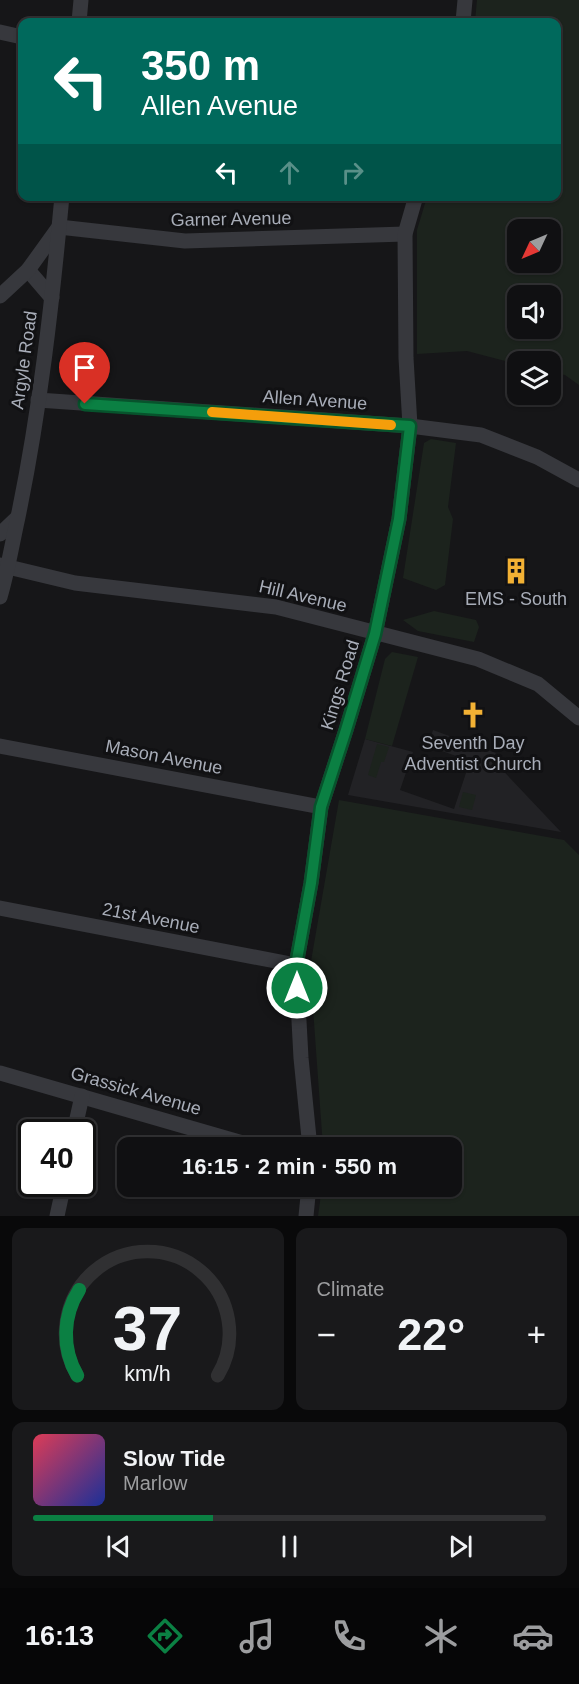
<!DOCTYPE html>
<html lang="en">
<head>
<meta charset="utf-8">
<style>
  :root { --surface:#101012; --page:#19191b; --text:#f1f3f6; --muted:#9c9d9f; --line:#303032; --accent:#0b8043 }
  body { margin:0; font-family:Helvetica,sans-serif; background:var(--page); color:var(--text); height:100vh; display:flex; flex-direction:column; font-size:22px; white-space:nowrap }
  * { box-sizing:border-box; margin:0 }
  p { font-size:20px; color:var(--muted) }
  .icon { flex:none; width:33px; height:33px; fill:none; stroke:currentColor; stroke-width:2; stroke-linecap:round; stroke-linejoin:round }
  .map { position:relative; height:1216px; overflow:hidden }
  .drawer { display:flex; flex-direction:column; gap:12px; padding:12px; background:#09090a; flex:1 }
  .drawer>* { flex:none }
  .banner { position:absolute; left:18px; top:18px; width:543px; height:183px; border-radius:12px; box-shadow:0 2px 4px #0004,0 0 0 2px var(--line); background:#00695c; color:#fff; overflow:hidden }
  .needle { width:39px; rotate:226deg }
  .tools { position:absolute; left:507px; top:219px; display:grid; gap:12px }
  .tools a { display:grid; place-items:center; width:54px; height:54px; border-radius:12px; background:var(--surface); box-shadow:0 2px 4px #0004,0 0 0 2px var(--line); font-size:30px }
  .speed { position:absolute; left:18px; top:1119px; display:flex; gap:12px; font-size:30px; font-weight:700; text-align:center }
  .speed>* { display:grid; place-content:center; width:78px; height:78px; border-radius:50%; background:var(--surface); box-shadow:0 2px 4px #0004,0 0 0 2px var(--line); line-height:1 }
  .speed .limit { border:3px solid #111; border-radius:9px; background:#fff; color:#111 }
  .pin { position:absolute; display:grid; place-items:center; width:51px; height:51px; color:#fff; margin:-62px -26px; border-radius:50% 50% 50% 0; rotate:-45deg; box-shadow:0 0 6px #0007 }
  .pin .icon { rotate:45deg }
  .me { position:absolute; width:66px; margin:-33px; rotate:0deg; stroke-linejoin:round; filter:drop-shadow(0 0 4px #0008) }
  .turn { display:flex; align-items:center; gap:21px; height:126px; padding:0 24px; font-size:27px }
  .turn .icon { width:78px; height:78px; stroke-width:2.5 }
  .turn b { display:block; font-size:42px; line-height:51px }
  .lanes { display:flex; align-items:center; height:57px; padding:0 24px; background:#0003; justify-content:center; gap:30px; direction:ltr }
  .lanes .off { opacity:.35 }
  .big { font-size:45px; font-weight:600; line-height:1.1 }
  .drawer .widget { flex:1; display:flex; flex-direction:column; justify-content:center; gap:9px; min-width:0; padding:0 21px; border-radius:12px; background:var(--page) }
  .drawer .dial { align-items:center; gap:0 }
  .dial svg { height:156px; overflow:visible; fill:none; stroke:var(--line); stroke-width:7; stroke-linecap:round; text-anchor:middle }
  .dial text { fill:var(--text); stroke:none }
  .song { display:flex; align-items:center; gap:18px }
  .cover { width:72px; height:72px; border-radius:9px; background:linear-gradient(135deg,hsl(350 70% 55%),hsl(230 70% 35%)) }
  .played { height:6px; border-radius:3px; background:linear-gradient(90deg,var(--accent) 35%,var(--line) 35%) }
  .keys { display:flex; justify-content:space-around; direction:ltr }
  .heat { display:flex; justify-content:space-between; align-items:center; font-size:33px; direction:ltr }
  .drawer .tiles { flex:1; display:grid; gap:12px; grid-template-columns:1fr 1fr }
  .widget:last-child { grid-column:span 2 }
  .trip { position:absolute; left:117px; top:1137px; width:345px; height:60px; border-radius:12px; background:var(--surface); box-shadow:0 2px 4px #0004,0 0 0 2px var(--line); font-weight:600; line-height:60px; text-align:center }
  .menu { display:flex; height:96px; justify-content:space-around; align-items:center; background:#060607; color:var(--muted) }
  .menu .icon { width:42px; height:42px }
  .menu .current { color:var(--accent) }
  .menu b { font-size:27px; color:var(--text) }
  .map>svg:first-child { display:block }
  .built { fill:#222225 }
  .green { fill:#1c231d; fill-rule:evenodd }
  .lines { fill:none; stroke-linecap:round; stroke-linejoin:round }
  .minor { stroke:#37383d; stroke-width:15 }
  .route-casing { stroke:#07532c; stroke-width:15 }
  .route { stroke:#0b8043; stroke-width:10 }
  .slow { stroke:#f59e0b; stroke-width:10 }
  .labels { text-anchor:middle; stroke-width:6; stroke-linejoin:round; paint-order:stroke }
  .street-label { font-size:18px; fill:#a8adb8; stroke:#111113 }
  .poi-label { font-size:18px; fill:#a8adb8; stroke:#111113 }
</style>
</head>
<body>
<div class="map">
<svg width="579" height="1216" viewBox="0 0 579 1216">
  <rect width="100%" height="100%" fill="#161618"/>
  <!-- built -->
  <path class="built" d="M433 730 496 753 492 759 561 832 348 795 365 739 413 752 400 790 454 809 470 761 428 746Z"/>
  <!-- green -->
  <g class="green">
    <path d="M477 0H579V385L565 375 551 372 550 362H518L517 364 467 351 417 354V230L427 197 556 196V22H475ZM518 230H550V262H518ZM518 296H550V328H518Z"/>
    <path d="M431 439 456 443 448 507 453 519 445 585 436 590 403 578 424 443Z"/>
    <path d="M434 611 476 620 479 627 474 642 418 631 403 620Z"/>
    <path d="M392 652 418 657 392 746 365 739 385 659Z"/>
    <path d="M377 744 389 747 384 762H381L376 778 368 775Z"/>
    <path d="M463 792 476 795 472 810 459 807Z"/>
    <path d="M339 800 564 840 579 855V1216H318L322 1187 452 1186V1148L323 1147 310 967Z"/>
  </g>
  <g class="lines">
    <!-- minor -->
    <g class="minor">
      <path d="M79 22 81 0"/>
      <path d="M463 22 465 0"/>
      <path d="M0 32 22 37"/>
      <path d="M59 227 185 241 405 234"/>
      <path d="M28 270 52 298"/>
      <path d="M0 296 28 270 59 227"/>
      <path d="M38 400 410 426 481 435 537 457 579 480"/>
      <path d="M0 534 17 518"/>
      <path d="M0 565 75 583 276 607 478 659 538 684 579 718"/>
      <path d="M0 597C8 570 12 544 18 517 40 411 52 304 62 196"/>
      <path d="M0 746 321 807"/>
      <path d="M0 908 296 965"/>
      <path d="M0 1073 260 1148"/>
      <path d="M74 1132 82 1096"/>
      <path d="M310 1148 301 1058 296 965 311 883 321 807 346 730 375 634 399 519 410 426 406 358 405 234 416 196"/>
      <path d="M57 1216 64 1184"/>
      <path d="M306 1216 309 1186"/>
    </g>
  </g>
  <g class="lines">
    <!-- route casing -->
    <g class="route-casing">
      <path id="route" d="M85 404 410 426 399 519 375 634 346 730 321 807 311 883 296 965 297 988"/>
    </g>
    <!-- route -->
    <use href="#route" class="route"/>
    <!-- slow -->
    <path class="slow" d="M212 412 391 425"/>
  </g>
  <!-- icons -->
  <defs>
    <g id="building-bare" transform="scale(2.07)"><path d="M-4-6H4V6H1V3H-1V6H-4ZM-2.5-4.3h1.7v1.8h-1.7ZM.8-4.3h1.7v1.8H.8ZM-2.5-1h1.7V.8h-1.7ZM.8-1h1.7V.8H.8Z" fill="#f2b134" stroke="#111113" stroke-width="2.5" paint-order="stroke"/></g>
    <g id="church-bare" transform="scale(2.07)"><path d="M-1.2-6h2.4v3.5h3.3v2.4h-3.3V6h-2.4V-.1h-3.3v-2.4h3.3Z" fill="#f2b134" stroke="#111113" stroke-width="2.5" paint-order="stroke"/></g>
  </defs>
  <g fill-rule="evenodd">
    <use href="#building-bare" x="516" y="571"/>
    <use href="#church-bare" x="473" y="715"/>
  </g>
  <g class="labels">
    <!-- street labels -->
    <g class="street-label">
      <text transform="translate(231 219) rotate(-1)" y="6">Garner Avenue</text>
      <text transform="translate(24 360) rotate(-82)" y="6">Argyle Road</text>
      <text transform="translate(315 400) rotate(4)" y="6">Allen Avenue</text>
      <text transform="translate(303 596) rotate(13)" y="6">Hill Avenue</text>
      <text transform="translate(340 685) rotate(-73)" y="6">Kings Road</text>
      <text transform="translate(164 757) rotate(11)" y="6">Mason Avenue</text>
      <text transform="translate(151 918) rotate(11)" y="6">21st Avenue</text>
      <text transform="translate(136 1091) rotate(16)" y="6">Grassick Avenue</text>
    </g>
    <!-- poi labels -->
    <g class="poi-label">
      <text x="516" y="605">EMS - South</text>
      <text x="473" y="749">Seventh Day<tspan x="473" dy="21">Adventist Church</tspan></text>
    </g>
  </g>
</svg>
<div class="tools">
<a><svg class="needle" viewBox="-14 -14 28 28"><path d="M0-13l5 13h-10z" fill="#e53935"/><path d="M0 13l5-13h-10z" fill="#9c9d9f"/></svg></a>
<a><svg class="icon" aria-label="sound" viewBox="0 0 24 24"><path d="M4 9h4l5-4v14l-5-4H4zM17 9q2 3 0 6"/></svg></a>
<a><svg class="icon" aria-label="layers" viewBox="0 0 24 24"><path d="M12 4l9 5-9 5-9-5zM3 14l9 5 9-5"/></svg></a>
</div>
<div class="speed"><div class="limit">40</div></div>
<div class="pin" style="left:85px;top:404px;background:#d93025"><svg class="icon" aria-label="arrive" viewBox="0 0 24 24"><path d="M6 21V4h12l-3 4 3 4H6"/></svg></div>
<svg class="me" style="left:297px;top:988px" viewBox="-20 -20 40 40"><circle r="17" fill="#0b8043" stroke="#fff" stroke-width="3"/><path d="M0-11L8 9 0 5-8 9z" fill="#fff"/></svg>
<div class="trip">16:15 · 2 min · 550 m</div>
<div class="banner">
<div class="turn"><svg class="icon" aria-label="left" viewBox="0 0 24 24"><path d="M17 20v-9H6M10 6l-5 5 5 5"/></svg><div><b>350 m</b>Allen Avenue</div></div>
<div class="lanes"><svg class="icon" aria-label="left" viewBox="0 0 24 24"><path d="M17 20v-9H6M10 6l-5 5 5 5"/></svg><svg class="icon off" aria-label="ahead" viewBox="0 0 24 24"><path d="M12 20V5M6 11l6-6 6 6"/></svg><svg class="icon off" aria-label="right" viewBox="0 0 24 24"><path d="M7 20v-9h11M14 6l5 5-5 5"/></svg></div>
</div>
</div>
<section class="drawer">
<div class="tiles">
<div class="widget dial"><svg viewBox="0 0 100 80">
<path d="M14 69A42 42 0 1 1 86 69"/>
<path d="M14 69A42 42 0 0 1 15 25" stroke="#0b8043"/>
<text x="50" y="56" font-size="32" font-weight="700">37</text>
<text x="50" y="72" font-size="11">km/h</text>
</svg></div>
<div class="widget"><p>Climate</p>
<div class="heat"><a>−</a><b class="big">22°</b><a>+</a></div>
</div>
<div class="widget">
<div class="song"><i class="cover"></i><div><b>Slow Tide</b><p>Marlow</p></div></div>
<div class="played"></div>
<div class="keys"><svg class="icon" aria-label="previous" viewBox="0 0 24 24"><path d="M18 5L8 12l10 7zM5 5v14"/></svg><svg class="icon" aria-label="pause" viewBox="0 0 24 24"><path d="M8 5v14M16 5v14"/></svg><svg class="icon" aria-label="next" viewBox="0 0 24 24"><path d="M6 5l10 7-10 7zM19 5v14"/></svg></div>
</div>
</div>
</section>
<nav class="menu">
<b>16:13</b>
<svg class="icon current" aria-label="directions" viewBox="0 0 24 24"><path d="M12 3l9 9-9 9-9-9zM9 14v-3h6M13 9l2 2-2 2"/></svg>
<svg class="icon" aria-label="music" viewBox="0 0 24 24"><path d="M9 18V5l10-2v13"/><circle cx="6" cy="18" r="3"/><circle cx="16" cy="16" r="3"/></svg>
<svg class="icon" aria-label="phone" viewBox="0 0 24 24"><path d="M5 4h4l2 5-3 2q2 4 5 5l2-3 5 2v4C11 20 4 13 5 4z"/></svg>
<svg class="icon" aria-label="climate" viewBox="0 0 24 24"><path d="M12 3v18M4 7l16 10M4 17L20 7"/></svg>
<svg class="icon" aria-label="car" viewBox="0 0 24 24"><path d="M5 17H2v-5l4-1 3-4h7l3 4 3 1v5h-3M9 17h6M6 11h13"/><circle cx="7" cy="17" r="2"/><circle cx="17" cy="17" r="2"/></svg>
</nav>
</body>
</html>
